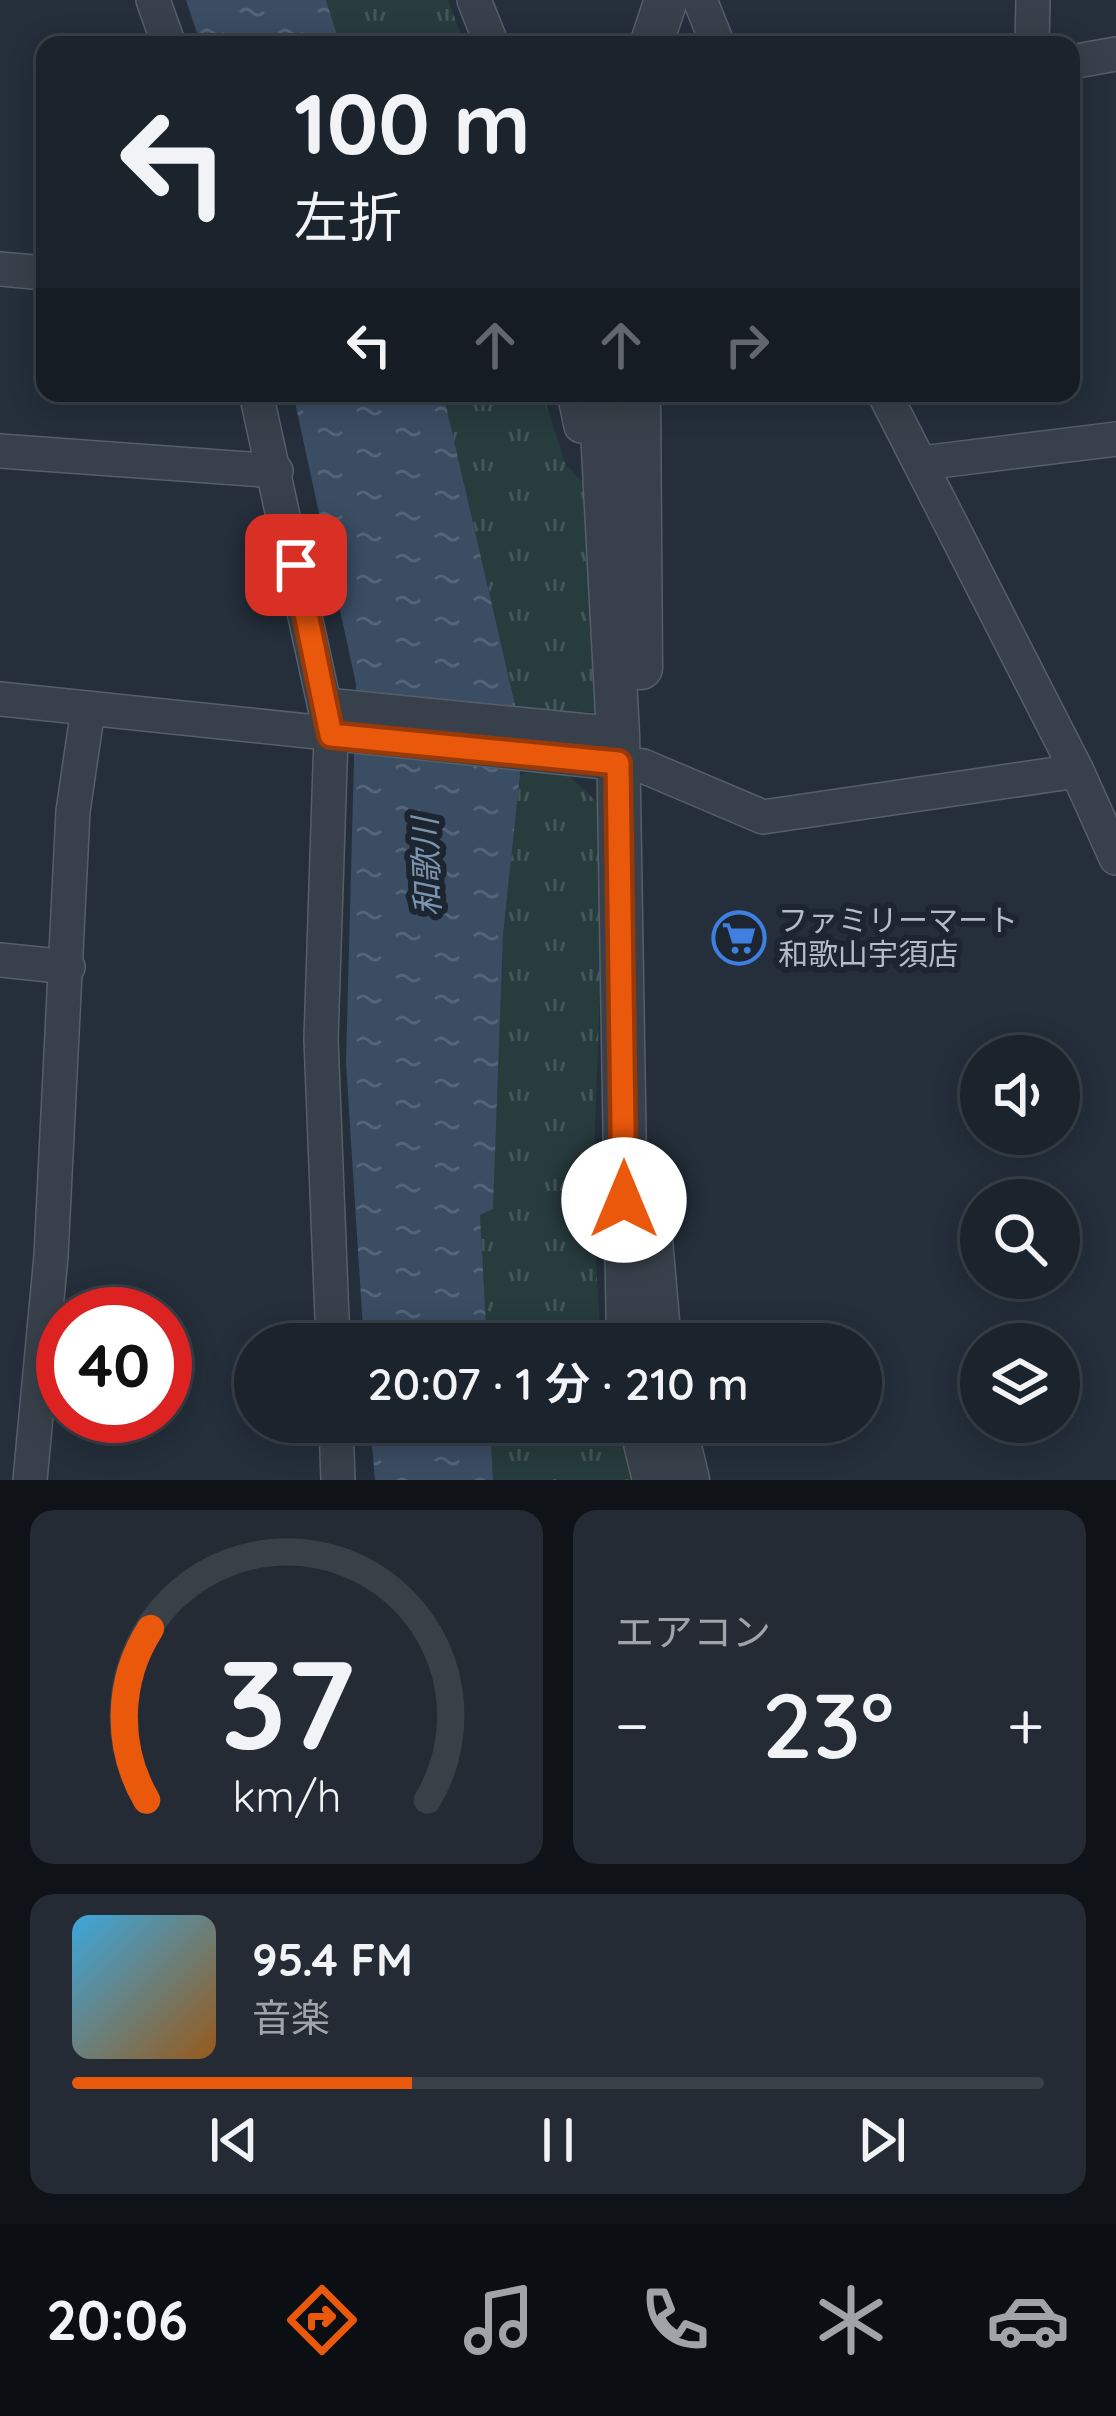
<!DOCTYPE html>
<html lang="ja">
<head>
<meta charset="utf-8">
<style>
  :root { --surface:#1b232c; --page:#242b34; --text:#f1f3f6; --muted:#a0a4a9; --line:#394048; --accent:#ea580c }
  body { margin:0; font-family:Quicksand,"Noto Sans JP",sans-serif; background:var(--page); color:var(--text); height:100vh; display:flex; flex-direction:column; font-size:45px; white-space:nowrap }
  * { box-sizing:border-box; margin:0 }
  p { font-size:39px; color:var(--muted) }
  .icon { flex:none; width:66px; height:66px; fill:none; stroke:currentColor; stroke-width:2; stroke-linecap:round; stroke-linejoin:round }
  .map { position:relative; height:1480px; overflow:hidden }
  .drawer { display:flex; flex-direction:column; gap:30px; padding:30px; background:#0f1318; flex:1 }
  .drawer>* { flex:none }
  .top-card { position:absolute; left:36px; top:36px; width:1044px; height:366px; border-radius:24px; box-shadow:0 6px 30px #0003,0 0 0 3px var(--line); background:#1b232c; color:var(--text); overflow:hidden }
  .fabs { position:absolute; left:960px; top:1035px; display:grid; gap:24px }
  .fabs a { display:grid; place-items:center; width:120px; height:120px; border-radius:50%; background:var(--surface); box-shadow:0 6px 30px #0003,0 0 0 3px var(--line); font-size:60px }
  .speed { position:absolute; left:36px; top:1287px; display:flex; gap:24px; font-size:60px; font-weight:700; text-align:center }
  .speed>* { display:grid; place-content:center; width:156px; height:156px; border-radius:50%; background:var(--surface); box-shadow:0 6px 30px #0003,0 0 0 3px var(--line); line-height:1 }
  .speed .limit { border:18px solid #d22; background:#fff; color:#111 }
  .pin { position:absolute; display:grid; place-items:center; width:102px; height:102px; color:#fff; margin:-51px; border-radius:24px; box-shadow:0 6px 18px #0006 }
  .me { position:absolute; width:132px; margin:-66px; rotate:0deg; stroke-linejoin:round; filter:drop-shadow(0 0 9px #0008) }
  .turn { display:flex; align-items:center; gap:42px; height:252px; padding:0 60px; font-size:54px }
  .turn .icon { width:156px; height:156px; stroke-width:2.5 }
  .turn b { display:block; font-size:84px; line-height:102px }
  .lanes { display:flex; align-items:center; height:114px; padding:0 60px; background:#0003; justify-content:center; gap:60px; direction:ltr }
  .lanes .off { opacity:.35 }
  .big { font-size:90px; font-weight:600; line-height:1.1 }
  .drawer .card { flex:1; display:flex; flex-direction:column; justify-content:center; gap:18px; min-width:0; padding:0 42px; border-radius:24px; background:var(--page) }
  .drawer .dial { align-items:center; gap:0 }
  .dial svg { height:312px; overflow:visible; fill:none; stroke:var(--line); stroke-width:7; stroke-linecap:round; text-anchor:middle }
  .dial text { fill:var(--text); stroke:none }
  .song { display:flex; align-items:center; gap:36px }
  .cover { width:144px; height:144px; border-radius:18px; background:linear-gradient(135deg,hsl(200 70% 55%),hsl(30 70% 35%)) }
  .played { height:12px; border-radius:6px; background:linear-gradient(90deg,var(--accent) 35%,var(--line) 35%) }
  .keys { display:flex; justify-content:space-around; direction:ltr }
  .heat { display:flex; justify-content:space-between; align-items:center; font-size:66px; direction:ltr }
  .drawer .tiles { flex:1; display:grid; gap:30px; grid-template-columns:1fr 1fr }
  .card:last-child { grid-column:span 2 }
  .trip { position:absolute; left:234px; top:1323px; width:648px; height:120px; border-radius:60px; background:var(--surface); box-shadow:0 6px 30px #0003,0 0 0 3px var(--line); font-weight:600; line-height:120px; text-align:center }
  .tabs { display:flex; height:192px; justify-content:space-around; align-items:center; background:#0b0e12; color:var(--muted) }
  .tabs .icon { width:84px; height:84px }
  .tabs .current { color:var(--accent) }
  .tabs b { font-size:54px; color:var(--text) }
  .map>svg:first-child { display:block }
  .park { fill:url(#park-tufts) }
  .water { fill:url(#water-ripples) }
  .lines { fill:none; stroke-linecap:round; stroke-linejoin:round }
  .minor-casing { stroke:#565f69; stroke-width:36 }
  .tertiary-casing { stroke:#565f69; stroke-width:45 }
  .minor { stroke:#38414b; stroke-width:33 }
  .tertiary { stroke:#38414b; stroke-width:42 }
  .route-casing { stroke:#983908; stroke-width:30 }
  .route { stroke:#ea580c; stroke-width:21 }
  .labels { text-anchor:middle; stroke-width:12; stroke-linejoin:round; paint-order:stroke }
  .poi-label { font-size:30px; fill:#b3bcc7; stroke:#1d2630; text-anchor:start }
  .water-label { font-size:33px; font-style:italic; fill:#7c93ad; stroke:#1d2630 }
</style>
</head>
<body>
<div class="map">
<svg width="1116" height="1480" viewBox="0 0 1116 1480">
  <defs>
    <pattern id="park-tufts" width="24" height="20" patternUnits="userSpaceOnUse" patternTransform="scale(3)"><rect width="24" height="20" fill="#273c3d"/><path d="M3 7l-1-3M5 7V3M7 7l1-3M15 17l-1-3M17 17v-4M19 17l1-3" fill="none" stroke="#445658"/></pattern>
    <pattern id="water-ripples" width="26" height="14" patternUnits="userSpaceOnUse" patternTransform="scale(3)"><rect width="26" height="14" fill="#3a4d63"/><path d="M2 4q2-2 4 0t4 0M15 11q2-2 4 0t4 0" fill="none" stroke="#546578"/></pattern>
  </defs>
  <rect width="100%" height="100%" fill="#242f3b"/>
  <!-- park -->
  <g class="park">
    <path d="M326 0H448L465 45H340Z"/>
    <path d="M443 393H542L566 465 597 497 607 713 516 709Z"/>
    <path d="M556 764 597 802 604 890 592 1200 601 1344H487L480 1214 493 1209 503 935 520 775Z"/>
    <path d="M490 1422H617L634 1480H493Z"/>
  </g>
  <!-- water -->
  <g class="water">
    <path d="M186 0H326L340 45H201Z"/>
    <path d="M293 393H443L516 709 520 775 503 935 493 1209 480 1215 487 1344H364L346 1063 356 684Z"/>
    <path d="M370 1422H490L493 1480H375Z"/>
  </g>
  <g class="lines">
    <!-- minor casing -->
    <g class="minor-casing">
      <g id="minor">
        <path d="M153 0 169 45"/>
        <path d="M474 0 492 45"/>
        <path d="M700 0 718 45"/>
        <path d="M1032 45 1033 0"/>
        <path d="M1071 62 1116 54"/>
        <path d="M0 269 45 273"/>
        <path d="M256 393 331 735 321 1039 333 1344"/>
        <path d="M574 393 581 426 600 424"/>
        <path d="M884 393 1077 771 1116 858"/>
        <path d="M0 451 276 471"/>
        <path d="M922 463 1116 439"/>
        <path d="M0 699 643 766 763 817 1077 771"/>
        <path d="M326 705 618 734"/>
        <path d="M0 960 68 967"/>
        <path d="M336 1422 338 1480"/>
        <path d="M30 1480 51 1256 73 811 88 709"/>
      </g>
    </g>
    <!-- tertiary casing -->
    <g class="tertiary-casing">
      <g id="tertiary">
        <path d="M651 45 666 0"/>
        <path d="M600 393 618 734 628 1344"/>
        <path d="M639 393 641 668"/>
        <path d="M651 1240 660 1344"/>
        <path d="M640 1422 654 1480"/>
        <path d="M674 1422 688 1480"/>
      </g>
    </g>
    <!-- minor -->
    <use href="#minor" class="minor"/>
    <!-- tertiary -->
    <use href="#tertiary" class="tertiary"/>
  </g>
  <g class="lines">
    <!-- route casing -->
    <g class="route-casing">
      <path id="route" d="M296 565 331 735 618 763 624 1200"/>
    </g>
    <!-- route -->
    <use href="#route" class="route"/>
  </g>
  <!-- icons -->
  <defs>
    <g id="supermarket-ring" transform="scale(2.7)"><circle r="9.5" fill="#1d2630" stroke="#3f7fe0" stroke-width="1.5"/><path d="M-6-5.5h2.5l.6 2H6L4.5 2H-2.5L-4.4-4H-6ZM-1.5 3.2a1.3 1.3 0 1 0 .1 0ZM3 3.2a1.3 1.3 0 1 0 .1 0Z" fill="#3f7fe0"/></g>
  </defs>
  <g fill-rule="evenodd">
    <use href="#supermarket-ring" x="739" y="938"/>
  </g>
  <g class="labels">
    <!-- poi labels -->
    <g class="poi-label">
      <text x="778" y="931">ファミリーマート<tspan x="778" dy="34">和歌山宇須店</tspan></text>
    </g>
    <!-- water labels -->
    <g class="water-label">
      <text transform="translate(426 867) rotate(-92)" y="12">和歌川</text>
    </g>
  </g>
</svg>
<div class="fabs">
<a><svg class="icon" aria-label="sound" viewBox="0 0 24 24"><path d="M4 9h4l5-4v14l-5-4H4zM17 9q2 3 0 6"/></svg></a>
<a><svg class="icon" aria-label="search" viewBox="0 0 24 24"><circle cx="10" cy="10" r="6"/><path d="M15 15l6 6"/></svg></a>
<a><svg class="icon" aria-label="layers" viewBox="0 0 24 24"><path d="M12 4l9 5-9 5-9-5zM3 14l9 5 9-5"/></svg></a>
</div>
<div class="speed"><div class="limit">40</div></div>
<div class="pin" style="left:296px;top:565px;background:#d93025"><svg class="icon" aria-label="arrive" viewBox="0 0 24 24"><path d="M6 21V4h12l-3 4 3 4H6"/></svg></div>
<svg class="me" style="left:624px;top:1200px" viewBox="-20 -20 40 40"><circle r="19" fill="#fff"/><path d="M0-13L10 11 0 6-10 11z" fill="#ea580c"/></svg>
<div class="trip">20:07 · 1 分 · 210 m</div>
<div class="top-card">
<div class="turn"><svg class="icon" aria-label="left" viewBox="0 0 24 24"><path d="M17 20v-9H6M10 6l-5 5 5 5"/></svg><div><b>100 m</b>左折</div></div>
<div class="lanes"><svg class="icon" aria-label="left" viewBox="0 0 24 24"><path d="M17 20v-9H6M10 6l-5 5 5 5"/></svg><svg class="icon off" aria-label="ahead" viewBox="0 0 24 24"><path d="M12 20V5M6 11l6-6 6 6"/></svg><svg class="icon off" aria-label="ahead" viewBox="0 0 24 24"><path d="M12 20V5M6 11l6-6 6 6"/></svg><svg class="icon off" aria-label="right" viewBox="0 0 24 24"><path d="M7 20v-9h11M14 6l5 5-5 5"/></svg></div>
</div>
</div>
<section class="drawer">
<div class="tiles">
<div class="card dial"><svg viewBox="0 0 100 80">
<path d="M14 69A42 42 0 1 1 86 69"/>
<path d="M14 69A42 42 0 0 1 15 25" stroke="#ea580c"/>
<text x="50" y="56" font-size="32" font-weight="700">37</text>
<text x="50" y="72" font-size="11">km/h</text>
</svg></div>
<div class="card"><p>エアコン</p>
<div class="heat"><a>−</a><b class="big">23°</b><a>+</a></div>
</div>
<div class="card">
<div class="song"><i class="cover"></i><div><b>95.4 FM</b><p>音楽</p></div></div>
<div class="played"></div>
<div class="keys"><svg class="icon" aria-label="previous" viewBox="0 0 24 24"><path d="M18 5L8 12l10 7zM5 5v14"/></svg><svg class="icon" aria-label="pause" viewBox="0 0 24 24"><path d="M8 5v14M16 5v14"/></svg><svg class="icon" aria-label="next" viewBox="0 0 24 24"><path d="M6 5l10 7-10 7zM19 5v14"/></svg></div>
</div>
</div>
</section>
<nav class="tabs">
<b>20:06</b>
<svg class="icon current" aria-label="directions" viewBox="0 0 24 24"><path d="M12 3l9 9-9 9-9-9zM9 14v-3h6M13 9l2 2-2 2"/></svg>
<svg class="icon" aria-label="music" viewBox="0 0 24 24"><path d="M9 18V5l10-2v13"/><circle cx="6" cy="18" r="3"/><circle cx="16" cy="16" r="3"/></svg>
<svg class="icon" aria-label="phone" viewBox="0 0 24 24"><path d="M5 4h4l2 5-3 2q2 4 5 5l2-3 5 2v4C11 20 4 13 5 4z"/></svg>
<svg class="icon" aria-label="climate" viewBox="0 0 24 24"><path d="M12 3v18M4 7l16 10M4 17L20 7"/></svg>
<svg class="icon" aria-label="car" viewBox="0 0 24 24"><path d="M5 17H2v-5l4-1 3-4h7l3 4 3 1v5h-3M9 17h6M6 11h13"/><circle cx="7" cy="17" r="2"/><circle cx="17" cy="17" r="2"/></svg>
</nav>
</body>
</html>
